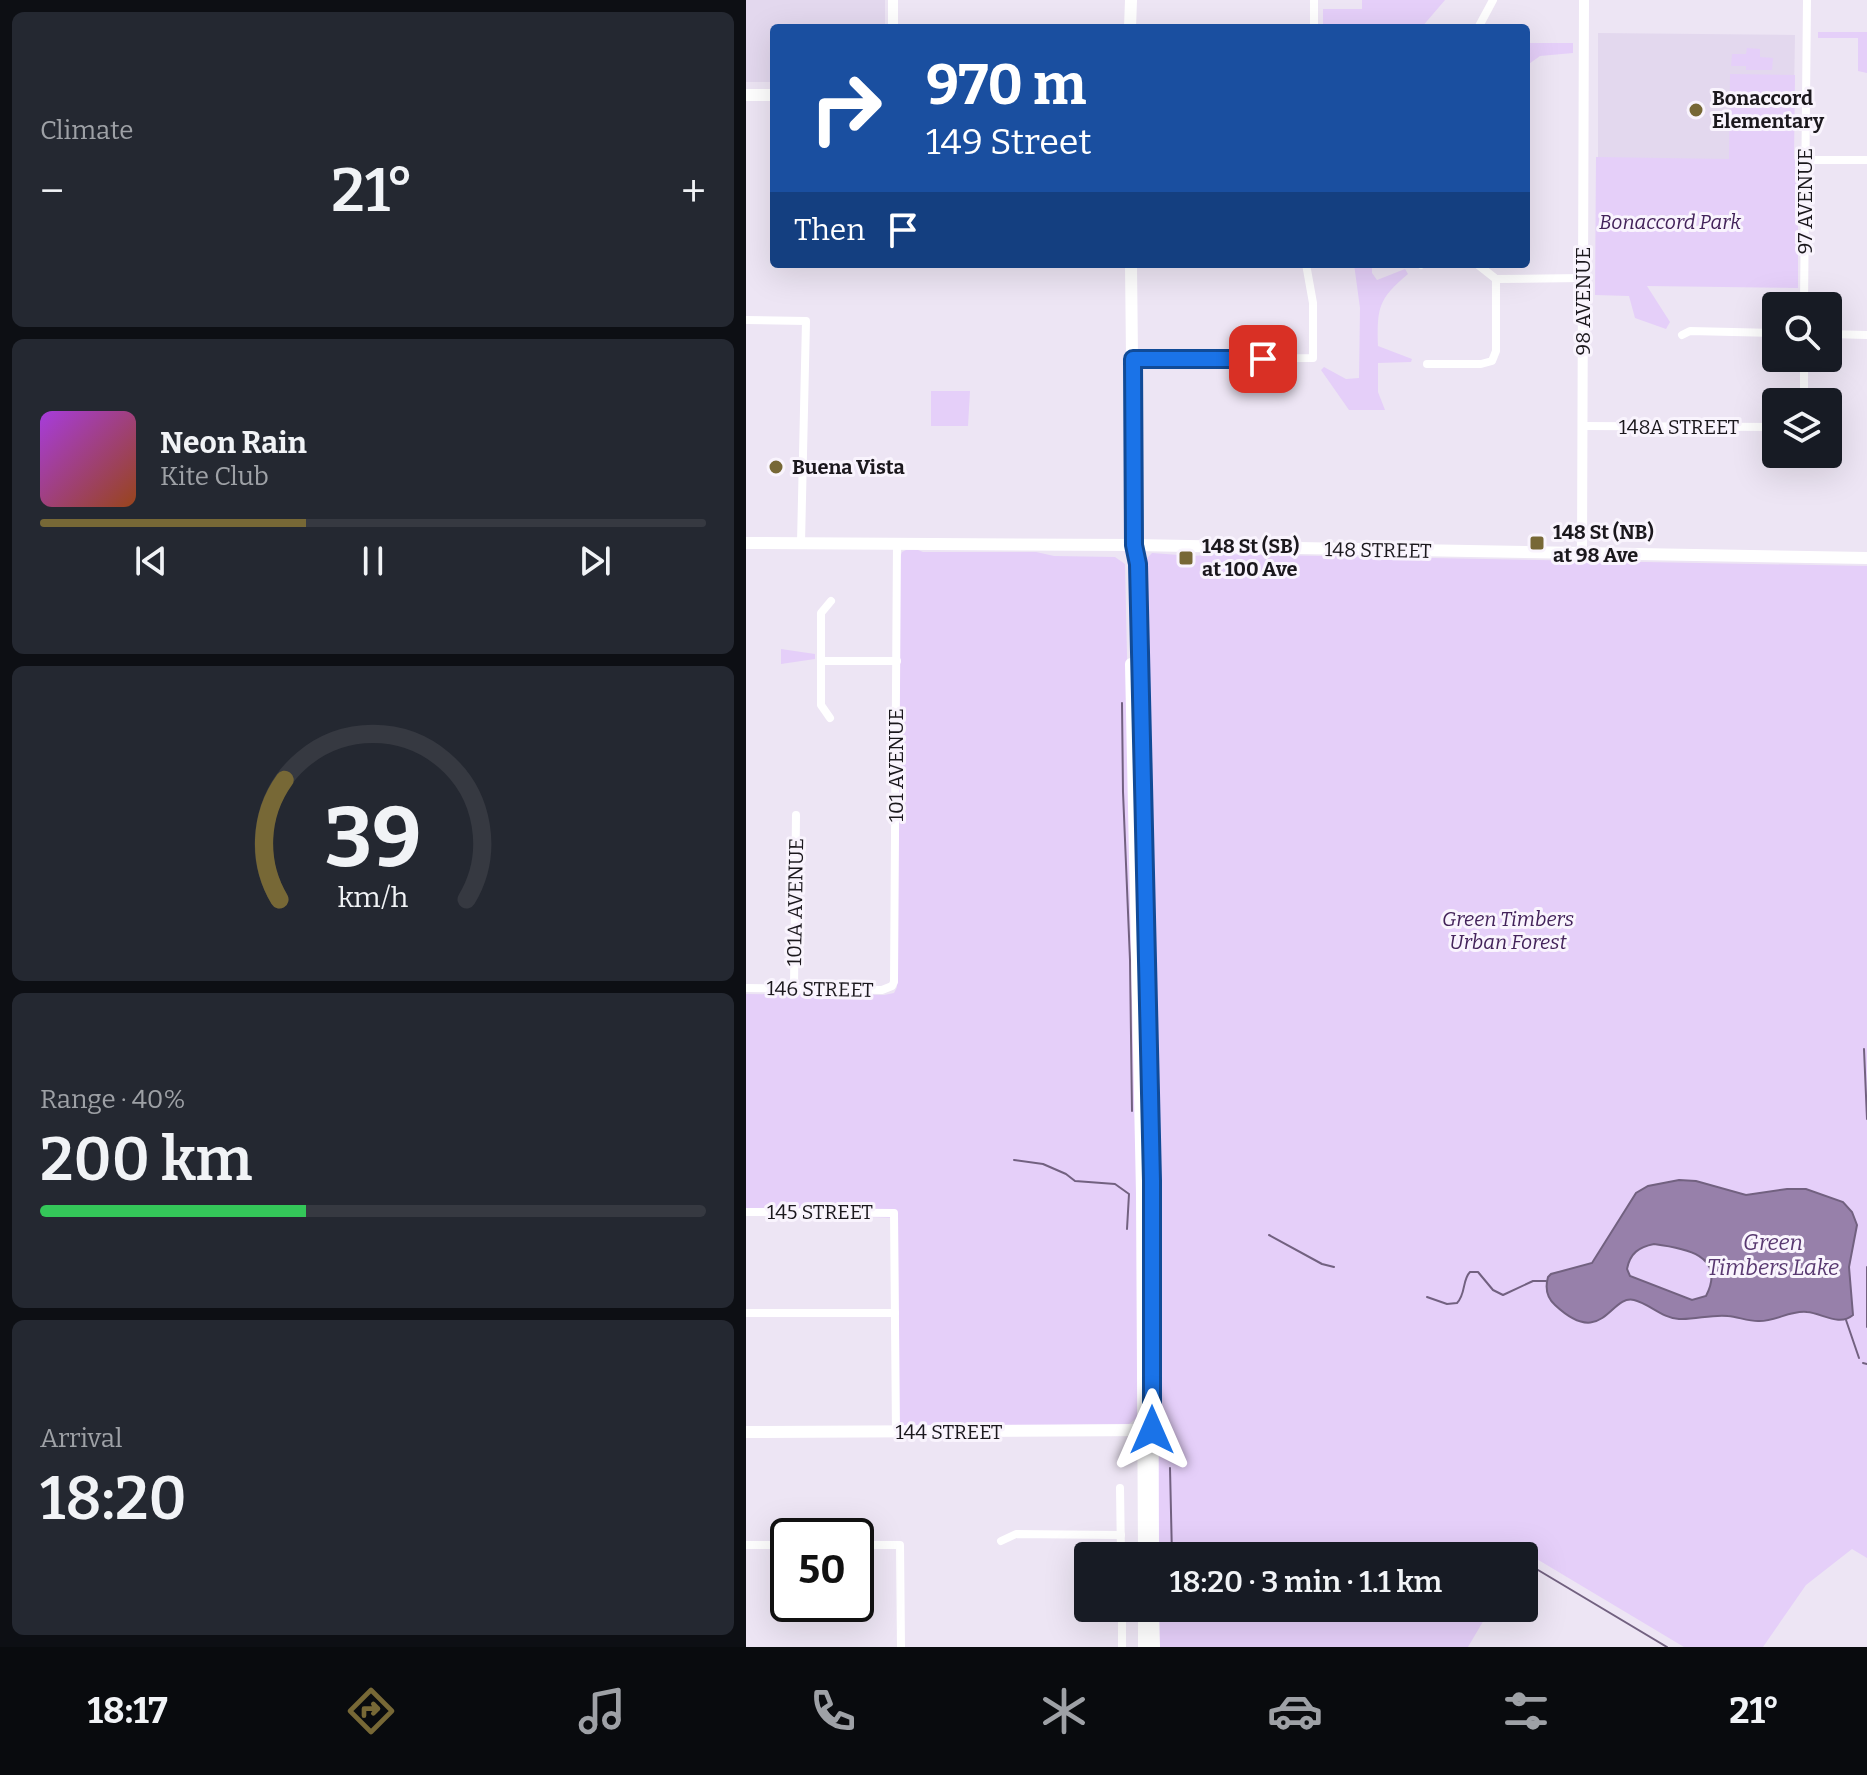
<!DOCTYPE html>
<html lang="en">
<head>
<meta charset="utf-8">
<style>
  :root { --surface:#171b24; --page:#242831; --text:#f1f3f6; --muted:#9ea1a6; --line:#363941; --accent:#776836 }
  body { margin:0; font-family:Bitter,serif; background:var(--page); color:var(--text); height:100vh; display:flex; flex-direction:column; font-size:30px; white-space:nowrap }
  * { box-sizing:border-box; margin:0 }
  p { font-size:26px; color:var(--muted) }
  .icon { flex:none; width:44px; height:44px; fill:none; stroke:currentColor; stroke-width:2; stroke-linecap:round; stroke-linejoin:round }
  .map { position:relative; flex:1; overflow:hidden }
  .panel { display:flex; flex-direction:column; gap:12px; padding:12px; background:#0d0f14; width:746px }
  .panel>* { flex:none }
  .top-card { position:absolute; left:24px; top:24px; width:760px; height:244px; border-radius:8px; box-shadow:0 8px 32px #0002; background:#1a4fa0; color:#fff; overflow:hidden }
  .tools { position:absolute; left:1016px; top:292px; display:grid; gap:16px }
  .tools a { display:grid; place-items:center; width:80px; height:80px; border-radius:8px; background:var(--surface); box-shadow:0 8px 32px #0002; font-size:40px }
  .speed { position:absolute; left:24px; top:1518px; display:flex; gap:16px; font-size:40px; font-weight:700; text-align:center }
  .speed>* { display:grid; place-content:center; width:104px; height:104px; border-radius:50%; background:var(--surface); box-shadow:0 8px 32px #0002; line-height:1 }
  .speed .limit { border:4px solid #111; border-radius:12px; background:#fff; color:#111 }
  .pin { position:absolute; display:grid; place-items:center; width:68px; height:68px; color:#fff; margin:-34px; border-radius:16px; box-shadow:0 4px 12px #0006 }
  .me { position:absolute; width:88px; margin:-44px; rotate:0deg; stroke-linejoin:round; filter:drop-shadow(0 0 6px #0008) }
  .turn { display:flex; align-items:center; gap:28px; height:168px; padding:0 24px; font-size:36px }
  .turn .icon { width:104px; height:104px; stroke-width:2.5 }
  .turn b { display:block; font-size:56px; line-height:68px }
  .then { display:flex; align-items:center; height:76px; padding:0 24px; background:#0003; gap:16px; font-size:30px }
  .big { font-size:60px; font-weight:600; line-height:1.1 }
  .panel .widget { flex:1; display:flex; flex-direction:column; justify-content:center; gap:12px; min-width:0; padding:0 28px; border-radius:12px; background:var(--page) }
  .panel .dial { align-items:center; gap:0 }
  .dial svg { height:208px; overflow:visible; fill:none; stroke:var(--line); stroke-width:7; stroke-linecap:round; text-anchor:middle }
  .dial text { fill:var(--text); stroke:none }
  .song { display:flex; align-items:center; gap:24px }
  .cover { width:96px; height:96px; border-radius:12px; background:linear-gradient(135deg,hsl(280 70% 55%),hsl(20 70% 35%)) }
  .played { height:8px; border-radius:4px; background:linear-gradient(90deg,var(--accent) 40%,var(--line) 40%) }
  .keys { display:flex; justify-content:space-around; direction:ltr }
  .heat { display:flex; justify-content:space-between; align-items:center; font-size:44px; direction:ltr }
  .charge { height:12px; border-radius:6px; background:linear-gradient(90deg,#34c759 40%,var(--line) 0) }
  .trip { position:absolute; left:328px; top:1542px; width:464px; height:80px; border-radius:8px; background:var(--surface); box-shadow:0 8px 32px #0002; font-weight:600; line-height:80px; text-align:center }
  .tabs { display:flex; height:128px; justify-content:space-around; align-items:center; background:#090b0e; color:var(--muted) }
  .tabs .icon { width:56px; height:56px }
  .tabs .on { color:var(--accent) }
  .tabs b { font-size:36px; color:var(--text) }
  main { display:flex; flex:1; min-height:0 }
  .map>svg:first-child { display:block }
  .built { fill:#e3d8ee }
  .green { fill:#e5cff9 }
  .water { fill:#9780aa; stroke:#726180; stroke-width:2; fill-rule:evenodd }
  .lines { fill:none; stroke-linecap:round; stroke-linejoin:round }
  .stream { stroke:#726180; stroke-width:2 }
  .minor { stroke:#fff; stroke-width:8 }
  .tertiary { stroke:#fff; stroke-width:10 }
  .secondary { stroke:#fff; stroke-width:12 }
  .route-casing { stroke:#114b97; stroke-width:20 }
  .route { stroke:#1a73e8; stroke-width:14 }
  .poi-dot { fill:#776836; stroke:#f9f4fd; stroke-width:3 }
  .labels { text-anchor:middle; stroke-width:6; stroke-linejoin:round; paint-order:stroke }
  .poi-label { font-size:20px; font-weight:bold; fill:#1b181d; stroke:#f9f4fd; text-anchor:start }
  .street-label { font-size:20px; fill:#1b181d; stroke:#f9f4fd }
  .park-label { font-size:20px; font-style:italic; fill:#43235a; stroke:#f9f4fd }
  .water-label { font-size:22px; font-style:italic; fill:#593971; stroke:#f9f4fd }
</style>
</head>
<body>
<main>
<section class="panel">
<div class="widget"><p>Climate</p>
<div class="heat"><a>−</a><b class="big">21°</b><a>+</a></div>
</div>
<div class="widget">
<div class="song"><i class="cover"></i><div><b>Neon Rain</b><p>Kite Club</p></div></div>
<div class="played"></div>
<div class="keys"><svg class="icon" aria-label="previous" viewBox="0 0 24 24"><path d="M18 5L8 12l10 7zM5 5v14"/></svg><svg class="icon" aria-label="pause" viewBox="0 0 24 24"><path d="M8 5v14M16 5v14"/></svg><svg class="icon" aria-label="next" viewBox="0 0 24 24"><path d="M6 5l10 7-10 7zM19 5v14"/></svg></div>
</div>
<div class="widget dial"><svg viewBox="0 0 100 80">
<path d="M14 69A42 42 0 1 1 86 69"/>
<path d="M14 69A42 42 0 0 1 16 23" stroke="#776836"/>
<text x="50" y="56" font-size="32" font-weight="700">39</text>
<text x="50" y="72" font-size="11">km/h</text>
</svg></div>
<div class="widget"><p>Range · 40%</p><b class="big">200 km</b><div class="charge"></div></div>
<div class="widget"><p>Arrival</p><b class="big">18:20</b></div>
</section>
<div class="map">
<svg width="1121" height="1647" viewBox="0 0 1121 1647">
  <rect width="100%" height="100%" fill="#ede5f4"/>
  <!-- built -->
  <g class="built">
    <path d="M0 0H139V28H28V82H0Z"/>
    <path d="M852 33 1049 35 1045 278H852Z"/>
  </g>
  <!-- green -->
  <g class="green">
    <path d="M616 0H699L675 28H577V9H616Z"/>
    <path d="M1072 32H1121V73L1112 71V38H1072Z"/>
    <path d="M780 43H827V53L794 56 780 66Z"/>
    <path d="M1001 48 1014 49V57L1027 58 1026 70H1000V66H985L986 54H1000Z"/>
    <path d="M984 74 1049 75 1048 159 1052 160V288L901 286 924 322 920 329 889 318 883 296 849 295 850 157 983 159Z"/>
    <path d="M608 264H626V273L631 280 659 269 662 274C632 299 631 308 632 346L666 359 665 362 632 363V392L639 410H603L575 370 578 367 600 379 613 378 614 308Z"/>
    <path d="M185 391H224L222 426H185Z"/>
    <path d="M160 550H172L177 552H290L308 556 369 557 379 564 390 1061 392 1417 383 1424 158 1427 153 1421V1415L152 1218 0 1213V994L138 995 148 993 151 987 153 560 156 552Z"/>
    <path d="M406 553 447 556 473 554 1121 566V1558L1106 1549 1060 1585 1017 1647H938L779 1552 777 1556H412L397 562Z"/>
    <path d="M35 649 69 654V659L35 664Z"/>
    <path d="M413 1608H745L722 1647H413Z"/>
  </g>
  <!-- water -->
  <path class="water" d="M933 1180 950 1181 1000 1195 1041 1189H1060L1097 1202 1106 1212 1111 1225 1103 1267 1107 1315C1093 1327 1076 1313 1061 1312 1044 1310 1029 1322 1012 1321 1002 1321 992 1317 982 1316 966 1314 949 1320 933 1319 916 1318 904 1304 888 1300 864 1294 857 1350 809 1305 800 1297 799 1288 802 1277L805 1274 846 1263 890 1193 902 1186ZM908 1244C938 1248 981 1255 960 1296L946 1300 884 1276 881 1269C884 1253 893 1247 908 1244Z"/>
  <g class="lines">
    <!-- stream -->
    <g class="stream">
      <path d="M376 703 377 792 384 960 386 1111"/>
      <path d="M1118 1049 1121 1119"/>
      <path d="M268 1160 297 1164 320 1174 329 1181 369 1184 383 1194 381 1229"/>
      <path d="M523 1235 576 1264 588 1267"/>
      <path d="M1121 1267V1327"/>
      <path d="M681 1297 701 1304 711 1303C720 1294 716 1280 724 1272H732L747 1290 757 1295 787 1281H800"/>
      <path d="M1100 1320 1113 1358"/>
      <path d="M1117 1363 1121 1364"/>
      <path d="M424 1468 426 1556"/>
      <path d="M782 1564 921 1647"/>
      <path d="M427 1609V1608"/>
    </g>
    <!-- minor -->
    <g class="minor">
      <path d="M568 28V0"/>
      <path d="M732 28 747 0"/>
      <path d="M1059 160H1121"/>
      <path d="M731 264 750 279"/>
      <path d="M675 265 676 264"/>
      <path d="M750 279 837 278"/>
      <path d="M1058 306 1061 0"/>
      <path d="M0 320 60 321 55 543"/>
      <path d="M1082 334 1121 335"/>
      <path d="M936 335 944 331 1030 333"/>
      <path d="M1058 358V402"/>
      <path d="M387 359 567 358V303L560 264"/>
      <path d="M681 364H735L746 361 750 351V279"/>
      <path d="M837 426 1030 427"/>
      <path d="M76 661H151"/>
      <path d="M84 718 75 705V613L85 601"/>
      <path d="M0 988 136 990 146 986 148 982 151 543"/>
      <path d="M48 989 50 815"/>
      <path d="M0 1212 148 1213 150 1432"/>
      <path d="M0 1313H149"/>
      <path d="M374 1488 375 1556"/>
      <path d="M255 1541 270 1534 375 1535"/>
      <path d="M0 1545H42"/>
      <path d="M110 1545H154L155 1647"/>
      <path d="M376 1647V1608"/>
    </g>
    <!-- tertiary -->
    <g class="tertiary">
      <path d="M147 0V28"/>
      <path d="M836 554 838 0"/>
    </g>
    <!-- secondary -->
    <g class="secondary">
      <path d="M384 28 385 0"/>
      <path d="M0 95H28"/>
      <path d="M385 264 388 545 392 564 406 1181 407 1556"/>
      <path d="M0 543 388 545 1121 558"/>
      <path d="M385 664 396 1193 398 1556"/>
      <path d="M0 1432 405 1430"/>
      <path d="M398 1608V1647"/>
      <path d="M407 1608 408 1647"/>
    </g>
  </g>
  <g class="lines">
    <!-- route casing -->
    <g class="route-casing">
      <path id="route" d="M406 1430V1181L392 564 388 545 387 359H517"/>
    </g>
    <!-- route -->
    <use href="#route" class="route"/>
  </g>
  <!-- markers -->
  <g class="poi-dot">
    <circle cx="950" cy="110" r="8"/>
    <circle cx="30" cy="467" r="8"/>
    <rect x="783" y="535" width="16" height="16" rx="4"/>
    <rect x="432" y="550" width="16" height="16" rx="4"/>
  </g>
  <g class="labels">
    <!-- poi labels -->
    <g class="poi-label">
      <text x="966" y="105">Bonaccord<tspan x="966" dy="23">Elementary</tspan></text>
      <text x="46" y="474">Buena Vista</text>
      <text x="807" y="539">148 St (NB)<tspan x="807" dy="23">at 98 Ave</tspan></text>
      <text x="456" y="553">148 St (SB)<tspan x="456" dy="23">at 100 Ave</tspan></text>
    </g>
    <!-- street labels -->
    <g class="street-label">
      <text transform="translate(1059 201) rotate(-90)" y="7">97 AVENUE</text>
      <text transform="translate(837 301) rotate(-90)" y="7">98 AVENUE</text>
      <text x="933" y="434">148A STREET</text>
      <text transform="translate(632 550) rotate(1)" y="7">148 STREET</text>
      <text transform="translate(150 765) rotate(-90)" y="7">101 AVENUE</text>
      <text transform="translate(49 902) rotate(-89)" y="7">101A AVENUE</text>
      <text transform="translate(74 989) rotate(1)" y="7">146 STREET</text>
      <text x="74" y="1219">145 STREET</text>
      <text x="203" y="1439">144 STREET</text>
    </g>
    <!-- park labels -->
    <g class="park-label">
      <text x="924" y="229">Bonaccord Park</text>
      <text x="762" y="926">Green Timbers<tspan x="762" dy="23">Urban Forest</tspan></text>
    </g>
    <!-- water labels -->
    <g class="water-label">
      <text x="1027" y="1250">Green<tspan x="1027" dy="25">Timbers Lake</tspan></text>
    </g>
  </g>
</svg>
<div class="tools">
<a><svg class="icon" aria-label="search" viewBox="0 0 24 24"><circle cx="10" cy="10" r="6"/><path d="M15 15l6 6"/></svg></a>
<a><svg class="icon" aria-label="layers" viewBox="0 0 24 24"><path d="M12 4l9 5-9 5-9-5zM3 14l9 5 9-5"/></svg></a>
</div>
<div class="speed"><div class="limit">50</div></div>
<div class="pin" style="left:517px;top:359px;background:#d93025"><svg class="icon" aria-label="arrive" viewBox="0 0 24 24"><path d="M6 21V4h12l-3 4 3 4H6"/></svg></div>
<svg class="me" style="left:406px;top:1430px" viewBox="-20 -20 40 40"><path d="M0-17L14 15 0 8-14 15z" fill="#1a73e8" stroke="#fff" stroke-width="4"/></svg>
<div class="trip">18:20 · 3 min · 1.1 km</div>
<div class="top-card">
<div class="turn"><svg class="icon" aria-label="right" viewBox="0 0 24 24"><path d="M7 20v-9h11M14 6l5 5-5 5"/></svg><div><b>970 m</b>149 Street</div></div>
<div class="then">Then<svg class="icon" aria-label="arrive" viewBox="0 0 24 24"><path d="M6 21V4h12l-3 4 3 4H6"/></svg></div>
</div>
</div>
</main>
<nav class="tabs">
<b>18:17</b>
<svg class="icon on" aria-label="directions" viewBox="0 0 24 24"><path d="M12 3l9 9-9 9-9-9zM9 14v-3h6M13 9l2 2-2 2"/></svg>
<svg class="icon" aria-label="music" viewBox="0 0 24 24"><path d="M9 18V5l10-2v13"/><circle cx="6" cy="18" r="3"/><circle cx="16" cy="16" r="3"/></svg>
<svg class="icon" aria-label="phone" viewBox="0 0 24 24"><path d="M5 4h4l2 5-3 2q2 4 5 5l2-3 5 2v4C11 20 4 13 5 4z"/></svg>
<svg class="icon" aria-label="climate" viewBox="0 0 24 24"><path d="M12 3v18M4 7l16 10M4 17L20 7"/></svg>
<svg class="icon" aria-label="car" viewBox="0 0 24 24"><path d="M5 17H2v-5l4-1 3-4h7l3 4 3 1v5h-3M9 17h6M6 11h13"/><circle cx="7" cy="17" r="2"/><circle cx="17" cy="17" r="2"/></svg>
<svg class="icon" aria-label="filters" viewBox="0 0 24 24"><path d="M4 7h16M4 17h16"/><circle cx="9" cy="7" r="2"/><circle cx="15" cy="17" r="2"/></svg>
<b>21°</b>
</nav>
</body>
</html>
